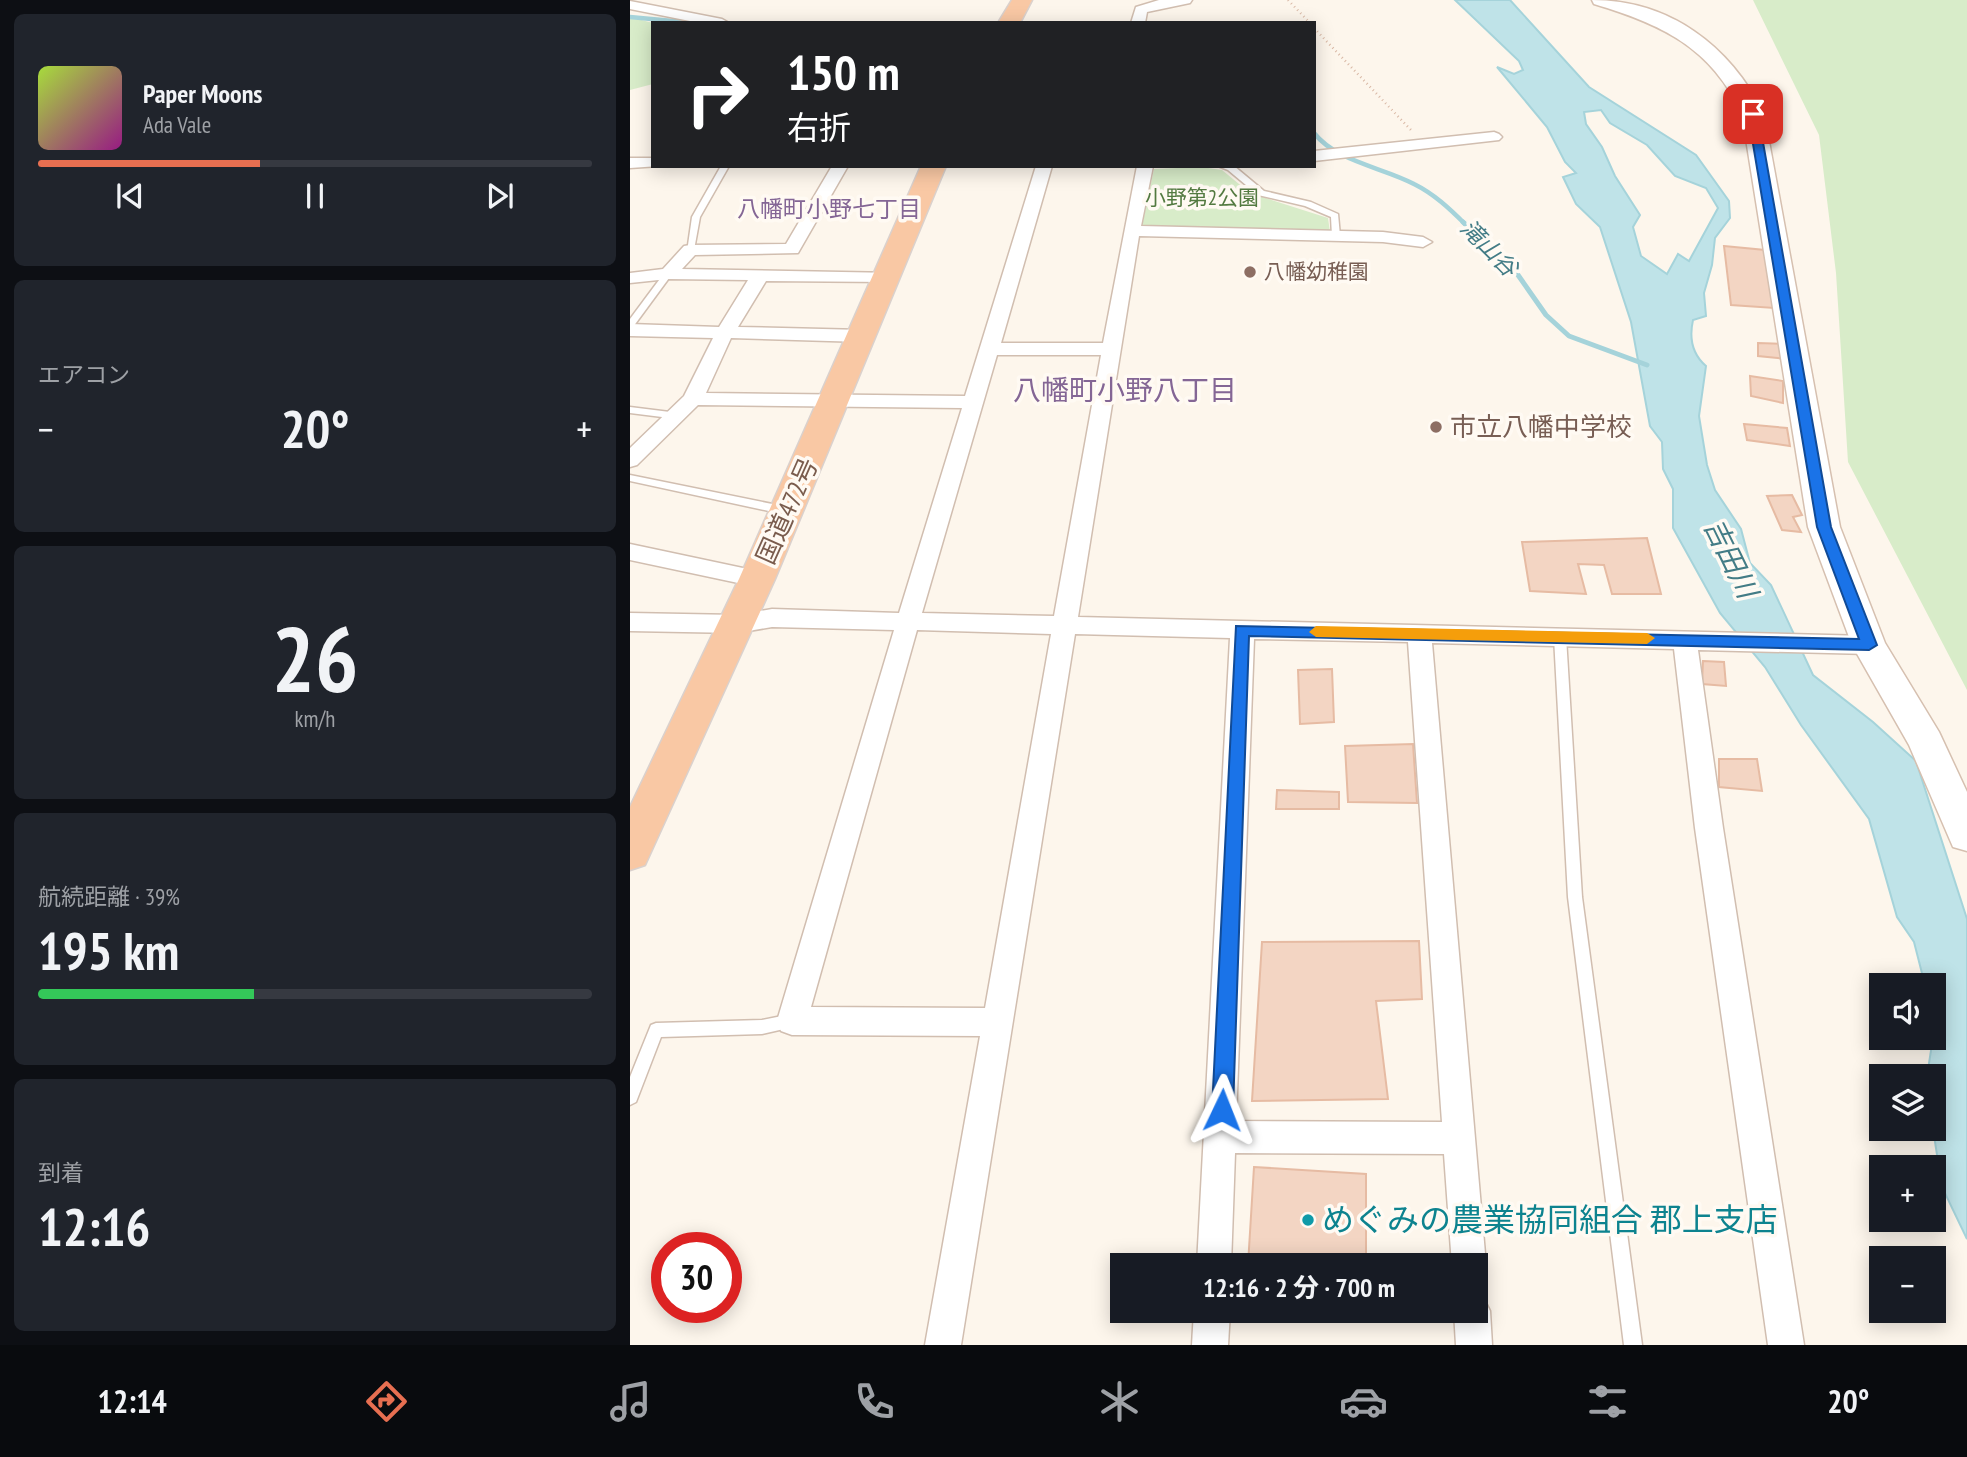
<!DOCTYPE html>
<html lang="ja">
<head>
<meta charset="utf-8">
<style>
  :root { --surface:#171b24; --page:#20242c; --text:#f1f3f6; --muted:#9ea1a6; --line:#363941; --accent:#e76f51 }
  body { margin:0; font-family:"PT Sans Narrow","Noto Sans JP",sans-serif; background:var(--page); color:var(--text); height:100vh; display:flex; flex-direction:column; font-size:26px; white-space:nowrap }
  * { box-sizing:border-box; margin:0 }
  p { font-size:23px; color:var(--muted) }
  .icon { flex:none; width:38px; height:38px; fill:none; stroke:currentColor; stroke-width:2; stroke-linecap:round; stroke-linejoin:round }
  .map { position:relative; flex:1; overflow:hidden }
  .panel { display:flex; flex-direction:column; gap:14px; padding:14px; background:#0d0f14; width:630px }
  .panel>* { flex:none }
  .top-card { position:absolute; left:21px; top:21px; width:665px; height:147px; border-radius:0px; box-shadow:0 4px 18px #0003; background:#202124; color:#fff; overflow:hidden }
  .fabs { position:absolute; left:1239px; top:973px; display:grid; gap:14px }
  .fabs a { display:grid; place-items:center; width:77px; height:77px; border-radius:0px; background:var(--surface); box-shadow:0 4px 18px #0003; font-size:35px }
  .speed { position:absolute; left:21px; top:1232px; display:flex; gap:14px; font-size:35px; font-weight:700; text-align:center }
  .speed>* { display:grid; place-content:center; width:91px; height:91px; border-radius:50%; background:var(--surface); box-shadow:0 4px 18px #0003; line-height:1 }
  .speed .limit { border:10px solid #d22; background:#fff; color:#111 }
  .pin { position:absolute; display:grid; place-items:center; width:60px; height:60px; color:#fff; margin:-30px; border-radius:14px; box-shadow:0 4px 10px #0006 }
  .me { position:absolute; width:77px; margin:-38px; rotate:2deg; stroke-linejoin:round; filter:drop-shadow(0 0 5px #0008) }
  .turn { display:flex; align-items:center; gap:24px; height:147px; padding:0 21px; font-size:32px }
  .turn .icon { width:91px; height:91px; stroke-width:2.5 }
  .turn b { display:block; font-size:49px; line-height:60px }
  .big { font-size:52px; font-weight:700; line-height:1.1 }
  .panel .tile { flex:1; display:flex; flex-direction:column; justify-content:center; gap:10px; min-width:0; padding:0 24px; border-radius:10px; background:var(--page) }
  .panel .dial { align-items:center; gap:0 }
  .dial b { font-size:91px; line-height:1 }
  .song { display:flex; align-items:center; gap:21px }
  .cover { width:84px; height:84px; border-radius:10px; background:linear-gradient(135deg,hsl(80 70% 55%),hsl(310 70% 35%)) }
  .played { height:7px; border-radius:4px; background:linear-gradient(90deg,var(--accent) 40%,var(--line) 40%) }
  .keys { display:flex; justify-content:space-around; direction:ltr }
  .heat { display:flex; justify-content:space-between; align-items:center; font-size:38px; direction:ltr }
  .charge { height:10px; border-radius:5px; background:linear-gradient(90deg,#34c759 39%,var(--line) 0) }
  .trip { position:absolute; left:480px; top:1253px; width:378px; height:70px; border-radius:0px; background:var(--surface); box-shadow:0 4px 18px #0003; font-weight:700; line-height:70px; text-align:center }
  .dock { display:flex; height:112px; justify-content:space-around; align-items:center; background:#090b0e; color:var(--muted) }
  .dock .icon { width:49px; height:49px }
  .dock .on { color:var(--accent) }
  .dock b { font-size:32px; color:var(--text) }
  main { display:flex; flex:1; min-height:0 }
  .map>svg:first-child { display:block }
  .green { fill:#d8ecc9 }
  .water { fill:#bfe3e8; stroke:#a5d3da; stroke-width:2; fill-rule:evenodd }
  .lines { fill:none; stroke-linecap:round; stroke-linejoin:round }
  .stream-far1 { stroke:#a5d3da; stroke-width:4.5 }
  .stream { stroke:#a5d3da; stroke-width:5 }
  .building { fill:#f3d5c3; stroke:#e6bba3; stroke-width:2 }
  .service-casing { stroke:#d1beb0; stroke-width:3 }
  .minor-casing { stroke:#d1beb0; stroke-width:3 }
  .secondary-casing { stroke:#d6c0b0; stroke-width:3 }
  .trunk-casing { stroke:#dad1cd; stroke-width:3 }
  .path { stroke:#d9b8a5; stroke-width:2.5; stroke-dasharray:1 3.5; stroke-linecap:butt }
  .service { fill:#fff; fill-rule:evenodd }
  .minor { fill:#fff; fill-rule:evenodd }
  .secondary { fill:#fff; fill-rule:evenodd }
  .trunk { fill:#f9c8a4; fill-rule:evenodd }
  .route { fill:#1a73e8; stroke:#114b97; stroke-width:2 }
  .slow { fill:#f59e0b }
  .education-dot { fill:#8d6e63; stroke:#fffaf3; stroke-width:2.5 }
  .culture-dot { fill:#0f9aa8; stroke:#fffaf3; stroke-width:2.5 }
  .labels { text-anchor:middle; stroke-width:7; stroke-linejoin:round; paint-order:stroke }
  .far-park-label { font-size:21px; fill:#537a41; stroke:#fffaf3 }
  .far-education-label { font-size:21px; fill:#785e54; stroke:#fffaf3; text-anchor:start }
  .far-neighbourhood-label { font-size:23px; fill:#846695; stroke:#fffaf3 }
  .far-water-label { font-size:23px; font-style:italic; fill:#437c86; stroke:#fffaf3 }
  .education-label { font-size:26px; fill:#785e54; stroke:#fffaf3; text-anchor:start }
  .street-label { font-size:26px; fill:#7a5c4d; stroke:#fffaf3 }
  .neighbourhood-label { font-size:28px; fill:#846695; stroke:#fffaf3 }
  .water-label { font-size:28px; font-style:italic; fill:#437c86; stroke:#fffaf3 }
  .near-culture-label { font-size:32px; fill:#0d838f; stroke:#fffaf3; text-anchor:start }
</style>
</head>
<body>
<main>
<section class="panel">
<div class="tile">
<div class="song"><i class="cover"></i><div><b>Paper Moons</b><p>Ada Vale</p></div></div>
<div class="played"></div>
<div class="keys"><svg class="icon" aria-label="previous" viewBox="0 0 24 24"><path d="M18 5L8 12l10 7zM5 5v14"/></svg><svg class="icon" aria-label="pause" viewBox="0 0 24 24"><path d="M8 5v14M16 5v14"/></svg><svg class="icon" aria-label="next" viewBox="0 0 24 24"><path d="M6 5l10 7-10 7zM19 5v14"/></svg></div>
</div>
<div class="tile"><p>エアコン</p>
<div class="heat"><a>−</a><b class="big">20°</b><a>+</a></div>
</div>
<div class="tile dial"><b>26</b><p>km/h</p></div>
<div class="tile"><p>航続距離 · 39%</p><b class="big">195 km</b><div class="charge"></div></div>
<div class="tile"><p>到着</p><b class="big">12:16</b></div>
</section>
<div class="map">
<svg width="1337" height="1345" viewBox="0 0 1337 1345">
  <rect width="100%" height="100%" fill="#fdf6ec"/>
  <!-- green -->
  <g class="green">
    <path d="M1123 0H1337V690L1218 462 1206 273 1189 135Z"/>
    <path d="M0 17 23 23V84L0 90Z"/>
    <path d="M571 167 592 170 620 193 698 218 700 232 512 226 524 169Z"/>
  </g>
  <!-- water -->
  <path class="water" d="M825 0H880L959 87 1066 155 1099 201 1100 218 1085 238 1082 265 1074 293 1076 316 1063 320C1059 338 1062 354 1076 366L1069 416 1077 465 1085 490 1111 529 1120 563 1141 585 1183 675 1243 722 1286 761 1337 919V1239L1312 1187 1303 1129 1304 1076H1297L1305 1025 1304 985H1295L1284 942 1267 917 1239 819 1171 725 1135 667 1090 613 1043 528V489L1033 469 1032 442 1020 426 1001 322 970 227 946 204 933 177 946 173 935 162 917 127 867 67 884 74 893 70 889 61ZM971 110 980 123 1017 145 1045 176 1076 188 1088 208 1059 261 1048 254 1037 274 1011 256 1003 227 1010 215 985 176 972 147 956 124 954 112Z"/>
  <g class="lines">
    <!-- stream-far1 -->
    <g class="stream-far1">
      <path d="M0 17 64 23"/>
      <path d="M684 133C707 162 752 167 784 184 804 194 819 208 835 224"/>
    </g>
    <!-- stream -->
    <path class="stream" d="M833 222 888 275 916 315 939 336 1017 365"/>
  </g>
  <!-- building -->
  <g class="building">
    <path d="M1094 246 1135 250 1144 308 1101 305Z"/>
    <path d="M1128 343 1156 344V359L1128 356Z"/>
    <path d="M1120 376 1153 381V403L1121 396Z"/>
    <path d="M1114 424 1157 428 1160 446 1117 440Z"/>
    <path d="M1162 495 1172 515 1163 517 1171 532 1152 530 1137 496Z"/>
    <path d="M1017 538 1031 594H982L974 565 948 564 956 594 900 591 892 542Z"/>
    <path d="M1073 661 1094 662 1096 686 1072 684Z"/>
    <path d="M702 669 704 722 670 724 668 670Z"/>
    <path d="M783 744 787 803 718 802 715 746Z"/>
    <path d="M1089 759H1127L1132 791 1089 787Z"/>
    <path d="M647 790 709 792V809H646Z"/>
    <path d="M789 941 792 999 746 1001 758 1099 622 1101 632 942Z"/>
    <path d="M624 1167 736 1174V1265H618Z"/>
  </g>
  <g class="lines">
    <!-- service casing -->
    <g class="service-casing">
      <g id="service">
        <path d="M91 166H99L70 217 64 250 57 252 62 217Z"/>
        <path d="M588 166H604L634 191 681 202 708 214 710 236 706 239 702 236 701 217 675 206 628 195 598 170Z"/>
        <path d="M38 271 42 274 3 327 0 328V319L35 272Z"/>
        <path d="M0 407 48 413 53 416 48 419 0 413Z"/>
        <path d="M0 475 157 507 162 511 157 515 0 481Z"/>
        <path d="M930 633 936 637 952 897 1012 1345H994L938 897 924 637Z"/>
        <path d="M162 1014 167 1016 170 1021 167 1026 132 1034 31 1037 6 1102 0 1105V1077L21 1025 26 1023 132 1020Z"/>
      </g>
    </g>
    <!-- minor casing -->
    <g class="minor-casing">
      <g id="minor">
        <path d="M529 0H562L560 3 517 12 515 23H501L506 7Z"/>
        <path d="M0 1 92 19 99 23H70L0 9Z"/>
        <path d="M864 132 869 134 872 137 869 140 684 161V151Z"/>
        <path d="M0 158H23V166H29L0 168Z"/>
        <path d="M202 166H218L168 253 65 255 52 269 265 273 268 277 265 281 259 282 136 281 108 327 233 330 242 336 233 342 101 338 76 393 335 396 406 166H422L371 343H473L507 166H523L511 226 753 232 793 237 802 242 793 247 753 242 509 236 448 617 1239 636 1247 639 1251 645 1247 651 1239 654 1068 650 1093 828 1174 1345H1138L1065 828 1044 649 802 643 856 1265 851 1277 845 1280V1265H822L814 1154 605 1153 601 1265H567L600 638 445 634 331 1345H295L350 1036 162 1035 151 1031 147 1021 264 630 142 627 107 633 0 631V613L107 615 142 609 269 613 332 408 68 405 7 465 0 467V448L54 396 83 338 0 336V324L89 327 118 280 38 279 0 283V273L33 269 54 246 60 245 156 244ZM367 355H471L424 616 292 613ZM287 630 421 634 355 1008 181 1007ZM624 639 778 642 812 1122 606 1121Z"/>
        <path d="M0 544 127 571 135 573 138 579 135 585 127 587 0 560Z"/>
        <path d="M845 1295 854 1299 860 1311 862 1345H826L824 1311H845Z"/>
        <path d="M564 1311H600L598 1345H562Z"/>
      </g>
    </g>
    <!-- secondary casing -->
    <g class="secondary-casing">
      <path id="secondary" d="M962 0C1039 0 1100 45 1134 114L1210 527 1255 643 1309 732 1337 792V851L1323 847 1279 745 1222 645 1178 527 1112 114C1081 47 1031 24 964 4Z"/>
    </g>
    <!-- trunk casing -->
    <g class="trunk-casing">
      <g id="trunk">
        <path d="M382 0H402L390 23H368Z"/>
        <path d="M291 166H316L145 579 15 865 0 870V807L109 579Z"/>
      </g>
    </g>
    <!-- path -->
    <g class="path">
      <path d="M658 0 680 23"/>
      <path d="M684 28 781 130"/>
    </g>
    <!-- service -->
    <use href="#service" class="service"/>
    <!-- minor -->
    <use href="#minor" class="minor"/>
    <!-- secondary -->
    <use href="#secondary" class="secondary"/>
    <!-- trunk -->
    <use href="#trunk" class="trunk"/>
  </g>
  <!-- route -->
  <path class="route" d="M1123 111 1128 114 1201 527 1247 645 1239 650 619 636 603 1110 600 1118 592 1121 585 1118 582 1110 606 626 1229 639 1187 527 1118 114Z"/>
  <!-- slow -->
  <path class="slow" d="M686 626 1017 633 1025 638 1017 644 686 637 679 632Z"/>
  <!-- markers -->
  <g class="education-dot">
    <circle cx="620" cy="272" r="7"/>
    <circle cx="806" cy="427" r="7"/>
  </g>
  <circle class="culture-dot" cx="678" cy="1220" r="7"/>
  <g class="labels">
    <!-- far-park labels -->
    <g class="far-park-label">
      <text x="572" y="205">小野第2公園</text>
    </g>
    <!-- far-education labels -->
    <g class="far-education-label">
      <text x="634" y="279">八幡幼稚園</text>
    </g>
    <!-- far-neighbourhood labels -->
    <g class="far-neighbourhood-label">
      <text x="199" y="217">八幡町小野七丁目</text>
    </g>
    <!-- far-water labels -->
    <g class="far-water-label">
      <text transform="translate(859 248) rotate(45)" y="8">滝山谷</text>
    </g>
    <!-- education labels -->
    <g class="education-label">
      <text x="820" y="436">市立八幡中学校</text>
    </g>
    <!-- street labels -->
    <g class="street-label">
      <text transform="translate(157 511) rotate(-66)" y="9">国道472号</text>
    </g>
    <!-- neighbourhood labels -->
    <g class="neighbourhood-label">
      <text x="495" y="400">八幡町小野八丁目</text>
    </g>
    <!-- water labels -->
    <g class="water-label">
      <text transform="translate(1101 558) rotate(64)" y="10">吉田川</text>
    </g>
    <!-- near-culture labels -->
    <g class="near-culture-label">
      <text x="692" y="1231">めぐみの農業協同組合 郡上支店</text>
    </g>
  </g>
</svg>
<div class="fabs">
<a><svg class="icon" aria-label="sound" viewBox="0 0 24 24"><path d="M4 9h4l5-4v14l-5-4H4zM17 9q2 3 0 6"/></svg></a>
<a><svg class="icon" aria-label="layers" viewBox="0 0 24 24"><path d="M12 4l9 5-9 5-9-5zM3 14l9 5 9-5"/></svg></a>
<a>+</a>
<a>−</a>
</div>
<div class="speed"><div class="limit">30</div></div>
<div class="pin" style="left:1123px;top:114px;background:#d93025"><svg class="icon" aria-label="arrive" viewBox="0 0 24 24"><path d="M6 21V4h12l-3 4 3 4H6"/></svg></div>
<svg class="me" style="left:592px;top:1110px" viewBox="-20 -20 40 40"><path d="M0-17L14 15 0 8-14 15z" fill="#1a73e8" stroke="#fff" stroke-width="4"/></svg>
<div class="trip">12:16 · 2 分 · 700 m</div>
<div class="top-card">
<div class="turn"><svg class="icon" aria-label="right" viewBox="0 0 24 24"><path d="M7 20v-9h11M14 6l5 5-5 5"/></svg><div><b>150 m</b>右折</div></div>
</div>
</div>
</main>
<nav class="dock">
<b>12:14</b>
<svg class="icon on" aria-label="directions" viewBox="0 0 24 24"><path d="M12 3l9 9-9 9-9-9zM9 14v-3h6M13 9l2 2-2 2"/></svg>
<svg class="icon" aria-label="music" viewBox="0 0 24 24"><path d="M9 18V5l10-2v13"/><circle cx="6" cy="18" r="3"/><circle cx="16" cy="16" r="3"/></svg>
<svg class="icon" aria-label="phone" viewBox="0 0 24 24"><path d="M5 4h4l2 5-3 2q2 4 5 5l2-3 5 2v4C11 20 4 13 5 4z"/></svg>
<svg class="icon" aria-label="climate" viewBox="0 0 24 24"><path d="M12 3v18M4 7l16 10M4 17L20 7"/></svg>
<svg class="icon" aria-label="car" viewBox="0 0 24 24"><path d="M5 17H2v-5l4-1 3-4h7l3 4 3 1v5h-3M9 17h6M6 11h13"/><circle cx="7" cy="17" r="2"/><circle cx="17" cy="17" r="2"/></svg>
<svg class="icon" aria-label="filters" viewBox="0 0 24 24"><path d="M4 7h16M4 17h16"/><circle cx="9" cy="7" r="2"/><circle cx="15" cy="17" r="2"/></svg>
<b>20°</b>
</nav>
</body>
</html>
